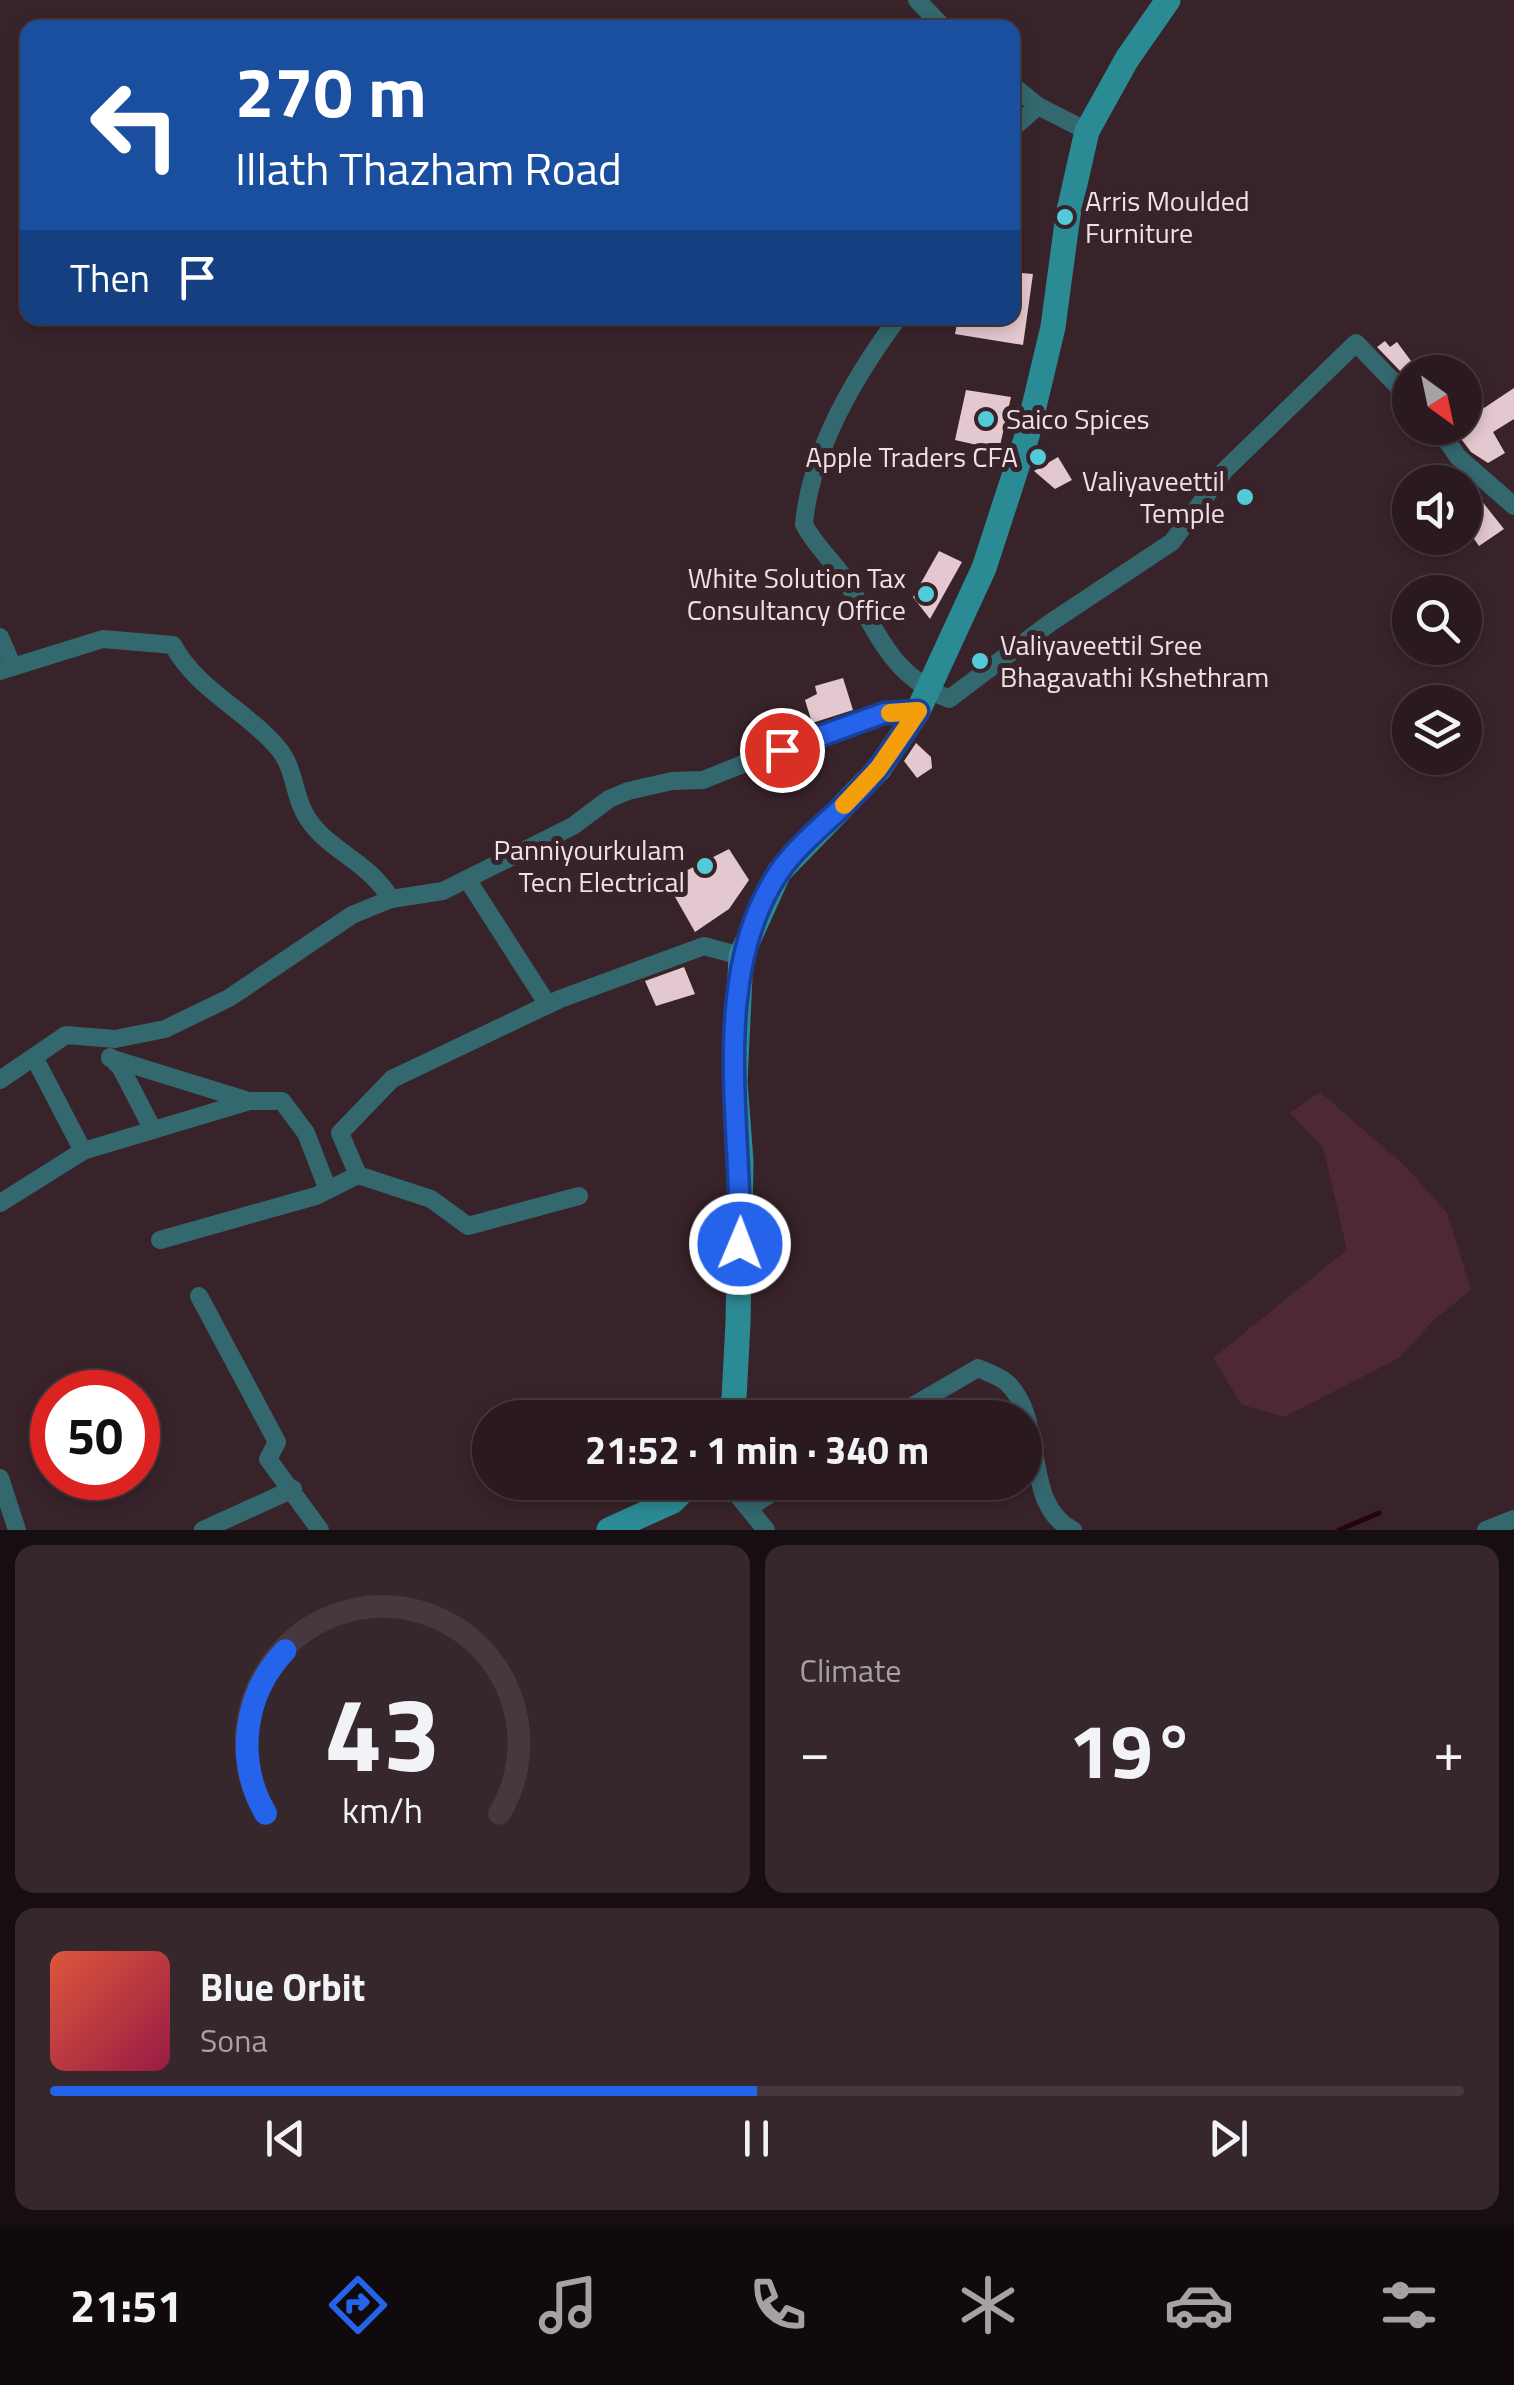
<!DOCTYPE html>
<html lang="en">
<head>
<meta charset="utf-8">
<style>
  :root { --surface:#2a1a20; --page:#36272d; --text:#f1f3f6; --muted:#a5a1a5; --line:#46383e; --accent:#2563eb }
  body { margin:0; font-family:"Titillium Web",sans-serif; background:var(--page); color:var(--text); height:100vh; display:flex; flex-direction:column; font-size:38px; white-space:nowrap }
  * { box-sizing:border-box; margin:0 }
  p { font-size:32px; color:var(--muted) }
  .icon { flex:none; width:55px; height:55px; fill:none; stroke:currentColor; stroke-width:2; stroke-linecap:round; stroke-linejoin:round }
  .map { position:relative; height:1530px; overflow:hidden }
  .side { display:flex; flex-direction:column; gap:15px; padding:15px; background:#170e12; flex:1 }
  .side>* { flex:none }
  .top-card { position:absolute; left:20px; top:20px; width:1000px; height:305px; border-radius:20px; box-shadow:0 5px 15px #0003,0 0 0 2px var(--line); background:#1a4fa0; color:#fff; overflow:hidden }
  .needle { width:65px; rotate:147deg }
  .controls { position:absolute; left:1392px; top:355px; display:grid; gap:20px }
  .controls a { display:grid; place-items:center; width:90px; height:90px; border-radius:50%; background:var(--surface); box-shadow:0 5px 15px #0003,0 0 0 2px var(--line); font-size:50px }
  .speed { position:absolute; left:30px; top:1370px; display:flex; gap:20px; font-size:50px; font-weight:700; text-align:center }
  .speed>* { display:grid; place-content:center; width:130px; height:130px; border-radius:50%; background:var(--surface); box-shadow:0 5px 15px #0003,0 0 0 2px var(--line); line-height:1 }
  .speed .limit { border:15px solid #d22; background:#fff; color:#111 }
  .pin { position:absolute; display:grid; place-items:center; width:85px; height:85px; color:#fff; margin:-42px; border:5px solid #fff; border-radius:50%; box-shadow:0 2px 10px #0007 }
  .me { position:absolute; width:110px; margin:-55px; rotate:1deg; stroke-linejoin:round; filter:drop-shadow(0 0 8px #0008) }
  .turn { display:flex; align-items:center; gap:35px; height:210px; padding:0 50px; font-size:45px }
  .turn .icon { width:130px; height:130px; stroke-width:2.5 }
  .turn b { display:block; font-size:70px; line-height:85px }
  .then { display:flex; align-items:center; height:95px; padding:0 50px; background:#0003; gap:20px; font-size:38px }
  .big { font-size:75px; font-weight:700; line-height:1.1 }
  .side .widget { flex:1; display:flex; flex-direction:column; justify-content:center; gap:15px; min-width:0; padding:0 35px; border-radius:20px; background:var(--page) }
  .side .dial { align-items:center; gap:0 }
  .dial svg { height:260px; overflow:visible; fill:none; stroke:var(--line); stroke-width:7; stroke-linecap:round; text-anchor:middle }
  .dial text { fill:var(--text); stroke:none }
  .song { display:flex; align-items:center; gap:30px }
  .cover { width:120px; height:120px; border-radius:15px; background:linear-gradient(135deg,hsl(10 70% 55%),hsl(340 70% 35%)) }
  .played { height:10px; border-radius:5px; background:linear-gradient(90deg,var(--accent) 50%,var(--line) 50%) }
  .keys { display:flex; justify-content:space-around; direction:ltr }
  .heat { display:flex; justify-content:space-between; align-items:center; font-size:55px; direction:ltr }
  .side .tiles { flex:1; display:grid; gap:15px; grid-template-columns:1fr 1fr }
  .widget:last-child { grid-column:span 2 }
  .trip { position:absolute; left:472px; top:1400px; width:570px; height:100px; border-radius:50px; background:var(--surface); box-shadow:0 5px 15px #0003,0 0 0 2px var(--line); font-weight:700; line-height:100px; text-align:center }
  .dock { display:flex; height:160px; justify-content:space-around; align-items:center; background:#110a0d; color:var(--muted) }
  .dock .icon { width:70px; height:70px }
  .dock .selected { color:var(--accent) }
  .dock b { font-size:45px; color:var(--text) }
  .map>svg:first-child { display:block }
  .green { fill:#4f2835 }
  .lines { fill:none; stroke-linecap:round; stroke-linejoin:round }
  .stream { stroke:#270211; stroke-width:5 }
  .building { fill:#e4c8cf }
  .street { stroke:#33686e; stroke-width:18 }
  .secondary { stroke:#2b8b94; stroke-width:25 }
  .route-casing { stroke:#184099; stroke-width:25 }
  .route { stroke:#2563eb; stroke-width:18 }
  .slow { stroke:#f59e0b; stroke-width:18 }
  .poi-dot { fill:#52cbd7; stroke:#38232a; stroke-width:4 }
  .labels { text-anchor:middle; stroke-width:10; stroke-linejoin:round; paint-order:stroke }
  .poi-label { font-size:28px; fill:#efe0e4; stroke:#38232a; text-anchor:end }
</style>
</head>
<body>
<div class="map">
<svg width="1514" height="1530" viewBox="0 0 1514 1530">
  <rect width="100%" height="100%" fill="#38232a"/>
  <!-- green -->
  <path class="green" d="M1320 1092 1406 1167 1447 1213 1471 1290 1435 1319 1399 1358 1284 1417 1242 1405 1213 1358 1347 1250 1323 1147 1290 1113Z"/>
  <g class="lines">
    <!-- stream -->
    <path class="stream" d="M1339 1530 1379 1513"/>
  </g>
  <!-- building -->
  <g class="building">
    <path d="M1012 272 1033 274 1023 345 955 334 958 318H1012Z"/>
    <path d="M1385 341 1390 347 1397 342 1414 365 1403 374 1377 347Z"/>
    <path d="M1465 388 1484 408 1514 388V419L1493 432 1505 453 1488 463 1471 452 1453 428H1465Z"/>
    <path d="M966 390 1011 397 999 450 955 440Z"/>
    <path d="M1058 457 1072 480 1055 489 1034 471Z"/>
    <path d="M1465 480 1504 529 1479 546 1465 526Z"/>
    <path d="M939 551 962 562 930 619 913 597Z"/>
    <path d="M843 678 853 710 812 723 805 700 817 694 815 686Z"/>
    <path d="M916 743 931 757 932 768 917 778 904 761Z"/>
    <path d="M729 849 749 880 729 909 695 932 666 881Z"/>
    <path d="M684 967 695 994 656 1006 645 981Z"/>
  </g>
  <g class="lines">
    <!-- street -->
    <g class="street">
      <path d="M917 0 944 28"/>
      <path d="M1012 85 1038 106 1087 131"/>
      <path d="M1012 129 1038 106"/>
      <path d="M898 318C855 376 811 449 804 524 813 543 830 558 842 575 877 627 886 673 949 699L1050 623 1172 542 1225 470 1356 343 1410 399"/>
      <path d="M1438 428 1458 457 1514 506"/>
      <path d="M0 637 13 667"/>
      <path d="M0 671 103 639 173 645C197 690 246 710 278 748 296 769 293 797 308 819 330 852 367 860 391 899"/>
      <path d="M467 879 548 1005"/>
      <path d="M34 1057 83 1151"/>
      <path d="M110 1057 121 1068 153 1130"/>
      <path d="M110 1058 249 1101"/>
      <path d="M0 1080 66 1035 115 1039 165 1029 229 998 352 915 391 899 443 891 573 826 609 799 628 791 672 781 703 780 826 731 885 713 918 711"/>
      <path d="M579 1196 468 1226 431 1199 358 1175 340 1133 392 1079 560 999 704 946 741 956"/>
      <path d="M0 1203 83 1151 250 1101H282L306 1133 328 1190"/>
      <path d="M160 1240 316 1196 358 1175"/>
      <path d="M199 1296 277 1442 268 1459 320 1530"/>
      <path d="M892 1418 978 1368C987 1372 999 1376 1006 1382 1047 1418 1021 1505 1073 1530"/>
      <path d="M0 1478 17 1530"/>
      <path d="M727 1482 766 1530"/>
      <path d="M750 1507 789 1482"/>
      <path d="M203 1530 293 1489"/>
      <path d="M1486 1530 1514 1519"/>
    </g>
    <!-- secondary -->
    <g class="secondary">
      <path d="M728 1418 734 1398 738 1323 741 1161 735 1082 741 956 779 872 879 769 918 711 984 568 1027 436 1053 327 1068 215 1087 131 1127 59 1168 0"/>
      <path d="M609 1530 673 1501 691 1482"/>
    </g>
  </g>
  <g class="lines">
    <!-- route casing -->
    <g class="route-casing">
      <path id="route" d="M740 1244C742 1126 709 975 779 872 801 840 838 814 864 785 885 763 901 736 918 711L884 713 782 750"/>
    </g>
    <!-- route -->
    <use href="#route" class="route"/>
    <!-- slow -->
    <path class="slow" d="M844 805 878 769 918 711 890 713"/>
  </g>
  <!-- markers -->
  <g class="poi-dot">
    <circle cx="1065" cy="217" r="10"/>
    <circle cx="986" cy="419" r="10"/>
    <circle cx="1038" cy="457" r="10"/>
    <circle cx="1245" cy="497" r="10"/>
    <circle cx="926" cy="594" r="10"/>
    <circle cx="980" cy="661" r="10"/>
    <circle cx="705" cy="866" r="10"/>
  </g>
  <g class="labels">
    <!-- poi labels -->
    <g class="poi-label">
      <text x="1085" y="211" text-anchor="start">Arris Moulded<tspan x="1085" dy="32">Furniture</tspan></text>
      <text x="1006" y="429" text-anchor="start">Saico Spices</text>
      <text x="1018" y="467">Apple Traders CFA</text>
      <text x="1225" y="491">Valiyaveettil<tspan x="1225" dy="32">Temple</tspan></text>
      <text x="906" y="588">White Solution Tax<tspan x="906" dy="32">Consultancy Office</tspan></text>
      <text x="1000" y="655" text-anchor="start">Valiyaveettil Sree<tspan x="1000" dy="32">Bhagavathi Kshethram</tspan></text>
      <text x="685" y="860">Panniyourkulam<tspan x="685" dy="32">Tecn Electrical</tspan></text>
    </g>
  </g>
</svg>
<div class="controls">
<a><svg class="needle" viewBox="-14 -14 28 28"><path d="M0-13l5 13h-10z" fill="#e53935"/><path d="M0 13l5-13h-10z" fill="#a5a1a5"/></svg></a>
<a><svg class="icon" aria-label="sound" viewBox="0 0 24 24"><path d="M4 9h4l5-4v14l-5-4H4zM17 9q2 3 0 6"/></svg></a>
<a><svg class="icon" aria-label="search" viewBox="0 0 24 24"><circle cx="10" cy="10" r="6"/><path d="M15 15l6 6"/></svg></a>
<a><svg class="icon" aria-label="layers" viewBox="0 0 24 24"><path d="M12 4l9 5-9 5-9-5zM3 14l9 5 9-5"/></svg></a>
</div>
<div class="speed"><div class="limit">50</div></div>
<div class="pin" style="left:782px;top:750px;background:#d93025"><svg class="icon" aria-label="arrive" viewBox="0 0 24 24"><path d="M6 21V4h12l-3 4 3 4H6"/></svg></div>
<svg class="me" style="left:740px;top:1244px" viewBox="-20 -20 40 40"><circle r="17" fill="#2563eb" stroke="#fff" stroke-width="3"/><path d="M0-11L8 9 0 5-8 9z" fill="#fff"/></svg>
<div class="trip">21:52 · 1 min · 340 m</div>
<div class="top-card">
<div class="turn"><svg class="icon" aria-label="left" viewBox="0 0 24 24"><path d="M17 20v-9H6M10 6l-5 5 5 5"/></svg><div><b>270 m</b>Illath Thazham Road</div></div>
<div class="then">Then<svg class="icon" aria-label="arrive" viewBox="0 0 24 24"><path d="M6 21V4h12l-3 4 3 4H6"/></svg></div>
</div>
</div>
<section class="side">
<div class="tiles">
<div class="widget dial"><svg viewBox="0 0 100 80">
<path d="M14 69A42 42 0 1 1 86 69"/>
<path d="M14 69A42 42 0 0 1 20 19" stroke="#2563eb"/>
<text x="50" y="56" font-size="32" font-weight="700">43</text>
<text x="50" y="72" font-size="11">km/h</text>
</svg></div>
<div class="widget"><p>Climate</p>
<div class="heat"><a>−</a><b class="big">19°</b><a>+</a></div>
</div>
<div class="widget">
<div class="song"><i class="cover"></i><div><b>Blue Orbit</b><p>Sona</p></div></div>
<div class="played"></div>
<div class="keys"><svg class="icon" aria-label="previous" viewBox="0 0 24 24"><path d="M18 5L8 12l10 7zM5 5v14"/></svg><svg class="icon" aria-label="pause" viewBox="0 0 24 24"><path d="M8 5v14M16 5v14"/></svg><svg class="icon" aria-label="next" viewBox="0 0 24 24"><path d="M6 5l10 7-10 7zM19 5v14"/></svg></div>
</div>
</div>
</section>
<nav class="dock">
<b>21:51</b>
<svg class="icon selected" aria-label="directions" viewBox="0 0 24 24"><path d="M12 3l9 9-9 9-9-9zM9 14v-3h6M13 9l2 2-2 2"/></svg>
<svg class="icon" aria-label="music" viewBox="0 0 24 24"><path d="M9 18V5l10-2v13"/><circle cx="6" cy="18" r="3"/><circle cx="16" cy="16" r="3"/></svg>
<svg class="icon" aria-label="phone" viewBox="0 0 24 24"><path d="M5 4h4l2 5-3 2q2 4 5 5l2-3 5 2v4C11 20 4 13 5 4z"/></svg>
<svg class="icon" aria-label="climate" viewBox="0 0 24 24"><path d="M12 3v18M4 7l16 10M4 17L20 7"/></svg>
<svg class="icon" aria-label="car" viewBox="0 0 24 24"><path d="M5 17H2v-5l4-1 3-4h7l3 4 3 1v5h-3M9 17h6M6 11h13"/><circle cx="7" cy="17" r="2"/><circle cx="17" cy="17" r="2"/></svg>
<svg class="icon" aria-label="filters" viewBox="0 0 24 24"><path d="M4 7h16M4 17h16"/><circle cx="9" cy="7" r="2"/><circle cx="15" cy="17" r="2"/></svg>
</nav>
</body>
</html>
